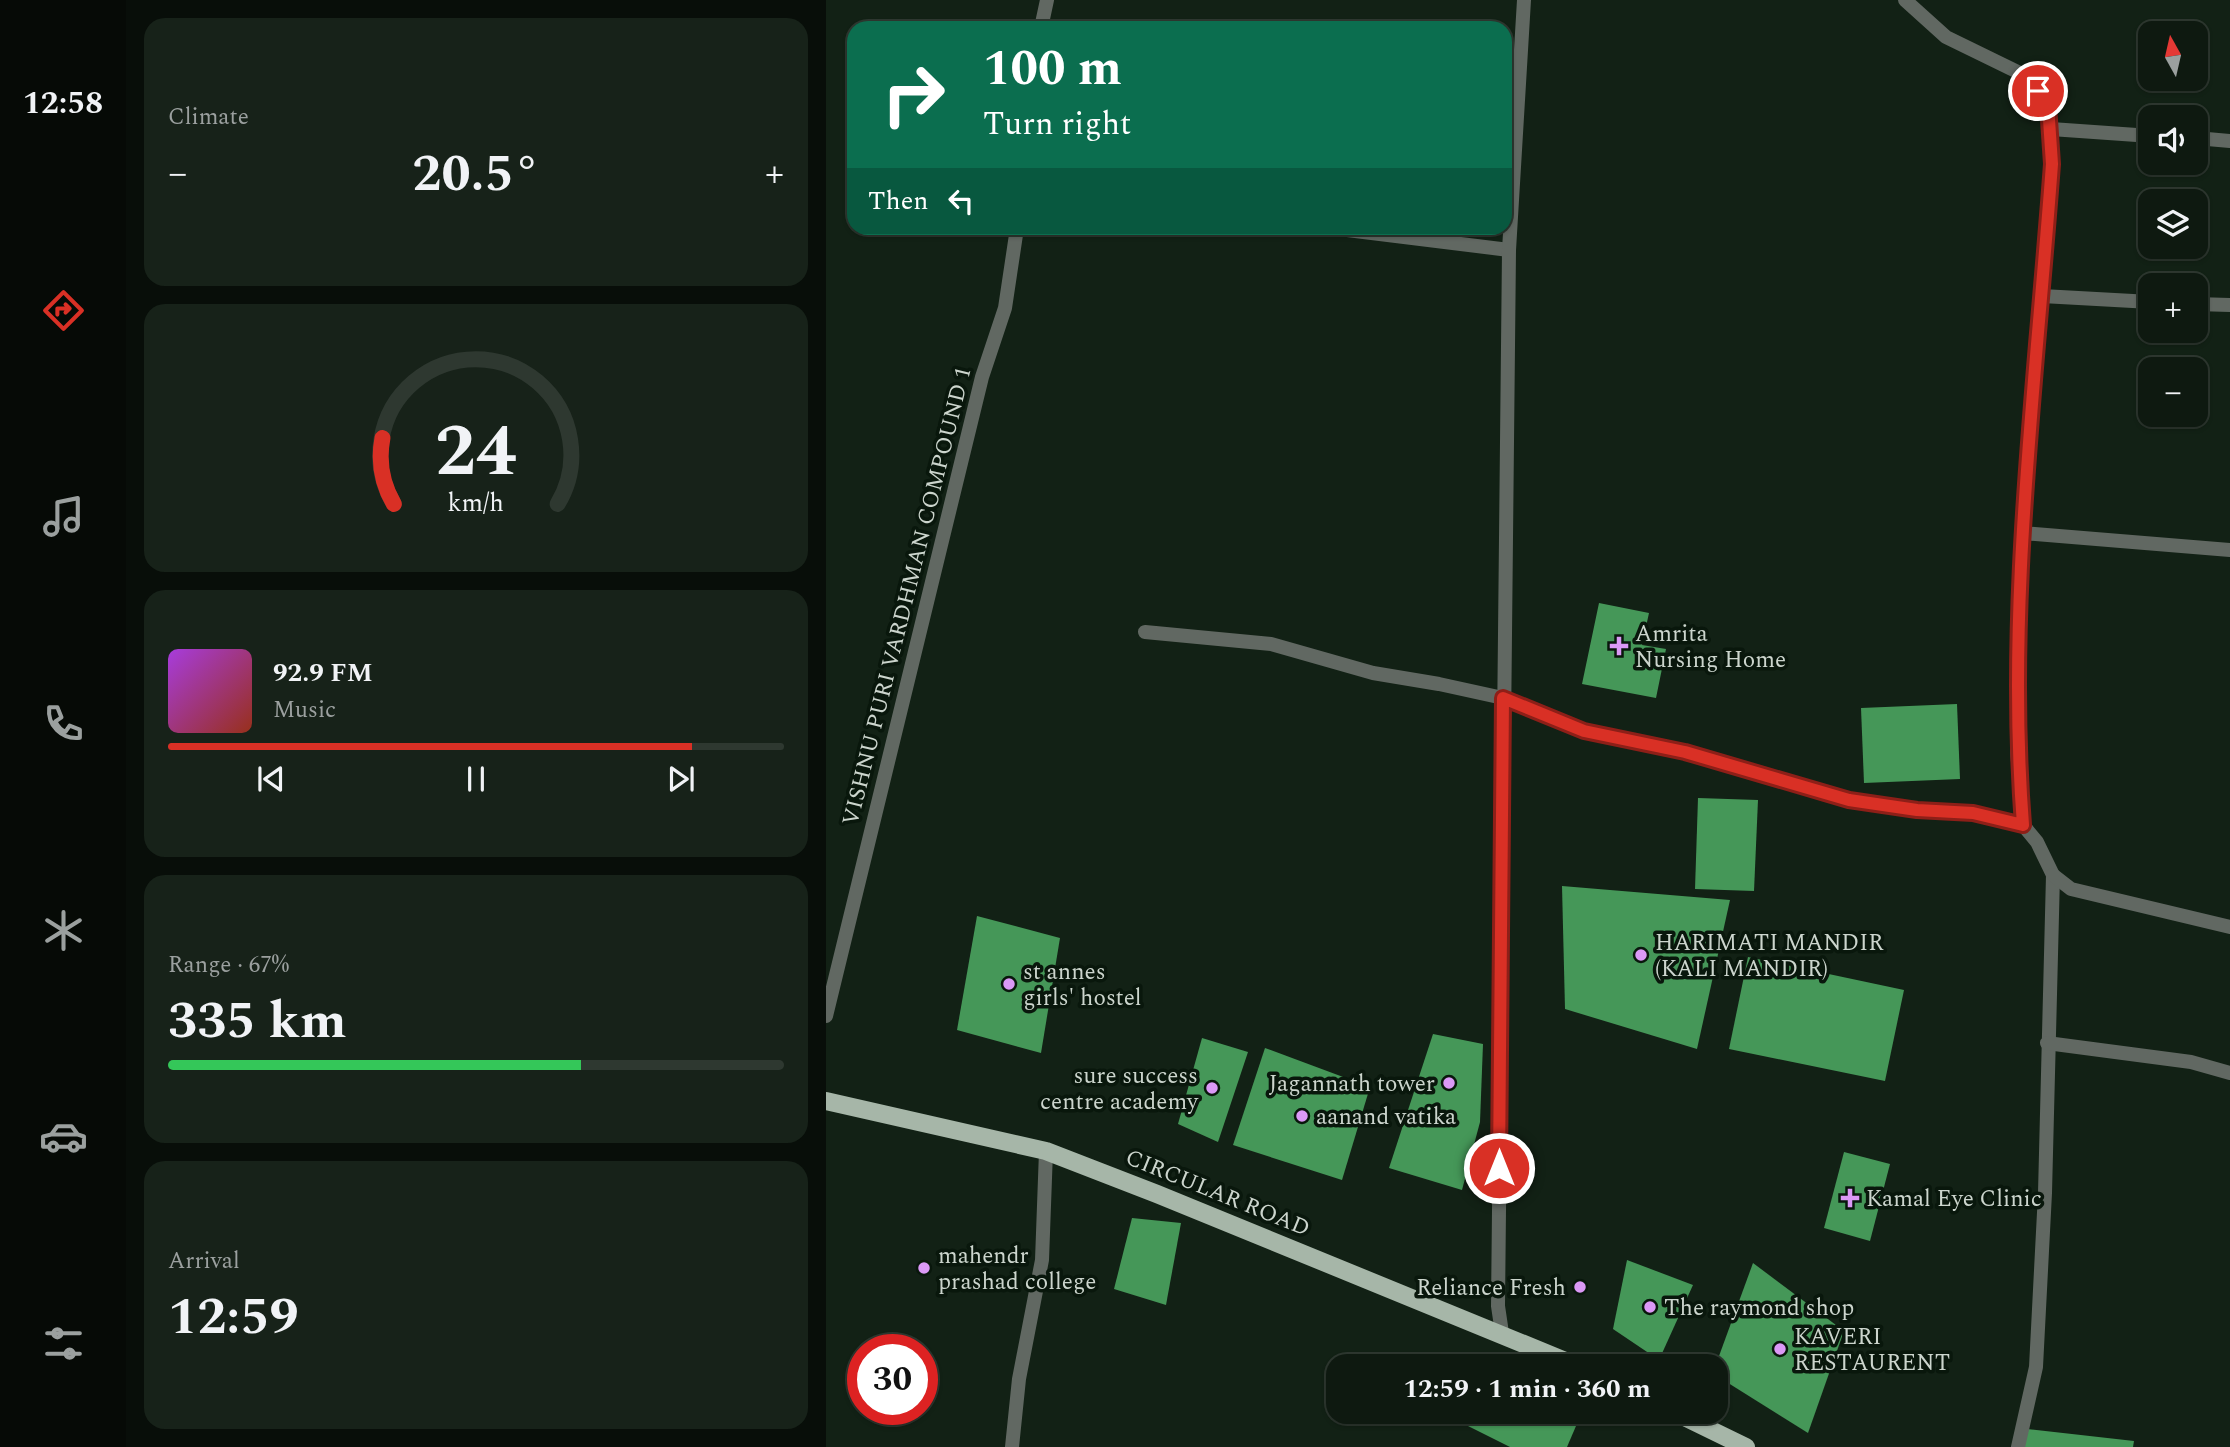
<!DOCTYPE html>
<html lang="en">
<head>
<meta charset="utf-8">
<style>
  :root { --surface:#0e1910; --page:#172219; --text:#f1f3f6; --muted:#9ba09f; --line:#2e3830; --accent:#d93025 }
  body { margin:0; font-family:Spectral,serif; background:var(--page); color:var(--text); height:100vh; display:flex; flex-direction:column; font-size:26px; white-space:nowrap }
  * { box-sizing:border-box; margin:0 }
  p { font-size:23px; color:var(--muted) }
  .icon { flex:none; width:38px; height:38px; fill:none; stroke:currentColor; stroke-width:2; stroke-linecap:round; stroke-linejoin:round }
  .map { position:relative; flex:1; overflow:hidden }
  .sheet { display:flex; flex-direction:column; gap:18px; padding:18px; background:#080e09; width:700px }
  .sheet>* { flex:none }
  .top-card { position:absolute; left:21px; top:21px; width:665px; height:214px; border-radius:21px; box-shadow:0 2px 5px #0004,0 0 0 2px var(--line); background:#0b6e4f; color:#fff; overflow:hidden }
  .needle { width:46px; rotate:352deg }
  .buttons { position:absolute; left:1312px; top:21px; display:grid; gap:14px }
  .buttons a { display:grid; place-items:center; width:70px; height:70px; border-radius:14px; background:var(--surface); box-shadow:0 2px 5px #0004,0 0 0 2px var(--line); font-size:35px }
  .speed { position:absolute; left:21px; top:1334px; display:flex; gap:14px; font-size:35px; font-weight:700; text-align:center }
  .speed>* { display:grid; place-content:center; width:91px; height:91px; border-radius:50%; background:var(--surface); box-shadow:0 2px 5px #0004,0 0 0 2px var(--line); line-height:1 }
  .speed .limit { border:10px solid #d22; background:#fff; color:#111 }
  .pin { position:absolute; display:grid; place-items:center; width:60px; height:60px; color:#fff; margin:-30px; border:4px solid #fff; border-radius:50%; box-shadow:0 2px 7px #0007 }
  .me { position:absolute; width:77px; margin:-38px; rotate:0deg; stroke-linejoin:round; filter:drop-shadow(0 0 5px #0008) }
  .turn { display:flex; align-items:center; gap:24px; height:147px; padding:0 21px; font-size:32px }
  .turn .icon { width:91px; height:91px; stroke-width:2.5 }
  .turn b { display:block; font-size:49px; line-height:60px }
  .then { display:flex; align-items:center; height:66px; padding:0 21px; background:#0003; gap:14px; font-size:26px }
  .big { font-size:52px; font-weight:700; line-height:1.1 }
  .sheet .widget { flex:1; display:flex; flex-direction:column; justify-content:center; gap:10px; min-width:0; padding:0 24px; border-radius:21px; background:var(--page) }
  .sheet .dial { align-items:center; gap:0 }
  .dial svg { height:182px; overflow:visible; fill:none; stroke:var(--line); stroke-width:7; stroke-linecap:round; text-anchor:middle }
  .dial text { fill:var(--text); stroke:none }
  .song { display:flex; align-items:center; gap:21px }
  .cover { width:84px; height:84px; border-radius:10px; background:linear-gradient(135deg,hsl(280 70% 55%),hsl(10 70% 35%)) }
  .played { height:7px; border-radius:4px; background:linear-gradient(90deg,var(--accent) 85%,var(--line) 85%) }
  .keys { display:flex; justify-content:space-around; direction:ltr }
  .heat { display:flex; justify-content:space-between; align-items:center; font-size:38px; direction:ltr }
  .charge { height:10px; border-radius:5px; background:linear-gradient(90deg,#34c759 67%,var(--line) 0) }
  .trip { position:absolute; left:500px; top:1354px; width:402px; height:70px; border-radius:21px; background:var(--surface); box-shadow:0 2px 5px #0004,0 0 0 2px var(--line); font-weight:700; line-height:70px; text-align:center }
  main { display:flex; flex:1; min-height:0 }
  .tabs { display:flex; flex-direction:column; width:126px; justify-content:space-around; align-items:center; background:#060a06; color:var(--muted) }
  .tabs .icon { width:49px; height:49px }
  .tabs .on { color:var(--accent) }
  .tabs b { font-size:32px; color:var(--text) }
  .map>svg:first-child { display:block }
  .building { fill:#459758 }
  .lines { fill:none; stroke-linecap:round; stroke-linejoin:round }
  .minor { stroke:#616862; stroke-width:14 }
  .primary { stroke:#a6b6a8; stroke-width:18 }
  .route-casing { stroke:#8d1f18; stroke-width:18 }
  .route { stroke:#d93025; stroke-width:12 }
  .poi-dot { fill:#db99f6; stroke:#09170c; stroke-width:2.5 }
  .labels { text-anchor:middle; stroke-width:7; stroke-linejoin:round; paint-order:stroke }
  .street-label { font-size:23px; fill:#ccd5cd; stroke:#09170c }
  .poi-label { font-size:23px; fill:#ccd5cd; stroke:#09170c; text-anchor:start }
</style>
</head>
<body>
<main>
<nav class="tabs">
<b>12:58</b>
<svg class="icon on" aria-label="directions" viewBox="0 0 24 24"><path d="M12 3l9 9-9 9-9-9zM9 14v-3h6M13 9l2 2-2 2"/></svg>
<svg class="icon" aria-label="music" viewBox="0 0 24 24"><path d="M9 18V5l10-2v13"/><circle cx="6" cy="18" r="3"/><circle cx="16" cy="16" r="3"/></svg>
<svg class="icon" aria-label="phone" viewBox="0 0 24 24"><path d="M5 4h4l2 5-3 2q2 4 5 5l2-3 5 2v4C11 20 4 13 5 4z"/></svg>
<svg class="icon" aria-label="climate" viewBox="0 0 24 24"><path d="M12 3v18M4 7l16 10M4 17L20 7"/></svg>
<svg class="icon" aria-label="car" viewBox="0 0 24 24"><path d="M5 17H2v-5l4-1 3-4h7l3 4 3 1v5h-3M9 17h6M6 11h13"/><circle cx="7" cy="17" r="2"/><circle cx="17" cy="17" r="2"/></svg>
<svg class="icon" aria-label="filters" viewBox="0 0 24 24"><path d="M4 7h16M4 17h16"/><circle cx="9" cy="7" r="2"/><circle cx="15" cy="17" r="2"/></svg>
</nav>
<section class="sheet">
<div class="widget"><p>Climate</p>
<div class="heat"><a>−</a><b class="big">20.5°</b><a>+</a></div>
</div>
<div class="widget dial"><svg viewBox="0 0 100 80">
<path d="M14 69A42 42 0 1 1 86 69"/>
<path d="M14 69A42 42 0 0 1 9 40" stroke="#d93025"/>
<text x="50" y="56" font-size="32" font-weight="700">24</text>
<text x="50" y="72" font-size="11">km/h</text>
</svg></div>
<div class="widget">
<div class="song"><i class="cover"></i><div><b>92.9 FM</b><p>Music</p></div></div>
<div class="played"></div>
<div class="keys"><svg class="icon" aria-label="previous" viewBox="0 0 24 24"><path d="M18 5L8 12l10 7zM5 5v14"/></svg><svg class="icon" aria-label="pause" viewBox="0 0 24 24"><path d="M8 5v14M16 5v14"/></svg><svg class="icon" aria-label="next" viewBox="0 0 24 24"><path d="M6 5l10 7-10 7zM19 5v14"/></svg></div>
</div>
<div class="widget"><p>Range · 67%</p><b class="big">335 km</b><div class="charge"></div></div>
<div class="widget"><p>Arrival</p><b class="big">12:59</b></div>
</section>
<div class="map">
<svg width="1404" height="1447" viewBox="0 0 1404 1447">
  <rect width="100%" height="100%" fill="#122115"/>
  <!-- building -->
  <g class="building">
    <path d="M773 603 823 613 816 645 840 649 830 698 756 684Z"/>
    <path d="M1131 704 1134 779 1038 783 1035 708Z"/>
    <path d="M872 798 932 800 928 891 869 889Z"/>
    <path d="M736 886 904 900 871 1049 739 1009Z"/>
    <path d="M151 916 234 938 215 1053 131 1030Z"/>
    <path d="M922 957 1078 990 1059 1081 903 1049Z"/>
    <path d="M607 1034 657 1044 654 1122 636 1190 563 1168Z"/>
    <path d="M376 1038 422 1052 392 1142 352 1124Z"/>
    <path d="M439 1048 544 1087 516 1180 407 1145Z"/>
    <path d="M1018 1152 1064 1164 1044 1241 998 1228Z"/>
    <path d="M306 1218 355 1223 340 1305 288 1289Z"/>
    <path d="M801 1260 867 1285 833 1360 787 1329Z"/>
    <path d="M927 1263 1018 1331 982 1433 891 1376 889 1367Z"/>
    <path d="M635 1412H756L741 1447H684L630 1420Z"/>
    <path d="M1201 1429 1308 1441 1307 1447H1197Z"/>
  </g>
  <g class="lines">
    <!-- minor -->
    <g class="minor">
      <path d="M1079 0 1120 37 1202 77 1222 105 1226 164 1197 533 1193 622 1191 750 1197 825 1211 842 1227 875 1219 1193 1210 1367 1192 1447"/>
      <path d="M215 28 221 0"/>
      <path d="M1225 129 1325 136"/>
      <path d="M1370 138 1404 141"/>
      <path d="M505 228 683 250"/>
      <path d="M1216 296 1325 302"/>
      <path d="M1370 304 1404 305"/>
      <path d="M1197 533 1404 550"/>
      <path d="M319 632 445 644 547 673 613 684 677 698 758 731 859 752 1022 800 1091 810 1147 813 1197 825"/>
      <path d="M1227 875 1245 889 1404 927"/>
      <path d="M0 1016 156 377 179 308 191 228"/>
      <path d="M1221 1043 1365 1062 1404 1073"/>
      <path d="M676 1333 672 1306 683 250 698 0"/>
      <path d="M186 1447 193 1379 216 1260 220 1151"/>
    </g>
    <!-- primary -->
    <g class="primary">
      <path d="M0 1101 220 1151 331 1194 754 1367"/>
      <path d="M848 1412 920 1447"/>
    </g>
  </g>
  <g class="lines">
    <!-- route casing -->
    <g class="route-casing">
      <path id="route" d="M673 1168 677 698 758 731 859 752 1023 800 1091 810 1147 813 1197 825C1180 605 1210 383 1226 164L1222 105 1212 91"/>
    </g>
    <!-- route -->
    <use href="#route" class="route"/>
  </g>
  <!-- markers -->
  <g class="poi-dot">
    <path d="M789.5 635.5h7v7h7v7h-7v7h-7v-7h-7v-7h7z"/>
    <circle cx="815" cy="955" r="7"/>
    <circle cx="183" cy="984" r="7"/>
    <circle cx="623" cy="1083" r="7"/>
    <circle cx="386" cy="1088" r="7"/>
    <circle cx="476" cy="1116" r="7"/>
    <path d="M1020.5 1187.5h7v7h7v7h-7v7h-7v-7h-7v-7h7z"/>
    <circle cx="98" cy="1268" r="7"/>
    <circle cx="754" cy="1287" r="7"/>
    <circle cx="824" cy="1307" r="7"/>
    <circle cx="954" cy="1349" r="7"/>
  </g>
  <g class="labels">
    <!-- street labels -->
    <g class="street-label">
      <text transform="translate(80 596) rotate(-76)" y="8">VISHNU PURI VARDHMAN COMPOUND 1</text>
      <text transform="translate(392 1192) rotate(22)" y="8">CIRCULAR ROAD</text>
    </g>
    <!-- poi labels -->
    <g class="poi-label">
      <text x="809" y="641">Amrita<tspan x="809" dy="26">Nursing Home</tspan></text>
      <text x="829" y="950">HARIMATI MANDIR<tspan x="829" dy="26">(KALI MANDIR)</tspan></text>
      <text x="197" y="979">st annes<tspan x="197" dy="26">girls' hostel</tspan></text>
      <text x="372" y="1083" text-anchor="end">sure success<tspan x="372" dy="26">centre academy</tspan></text>
      <text x="609" y="1091" text-anchor="end">Jagannath tower</text>
      <text x="490" y="1124">aanand vatika</text>
      <text x="1040" y="1206">Kamal Eye Clinic</text>
      <text x="112" y="1263">mahendr<tspan x="112" dy="26">prashad college</tspan></text>
      <text x="740" y="1295" text-anchor="end">Reliance Fresh</text>
      <text x="838" y="1315">The raymond shop</text>
      <text x="968" y="1344">KAVERI<tspan x="968" dy="26">RESTAURENT</tspan></text>
    </g>
  </g>
</svg>
<div class="buttons">
<a><svg class="needle" viewBox="-14 -14 28 28"><path d="M0-13l5 13h-10z" fill="#e53935"/><path d="M0 13l5-13h-10z" fill="#9ba09f"/></svg></a>
<a><svg class="icon" aria-label="sound" viewBox="0 0 24 24"><path d="M4 9h4l5-4v14l-5-4H4zM17 9q2 3 0 6"/></svg></a>
<a><svg class="icon" aria-label="layers" viewBox="0 0 24 24"><path d="M12 4l9 5-9 5-9-5zM3 14l9 5 9-5"/></svg></a>
<a>+</a>
<a>−</a>
</div>
<div class="speed"><div class="limit">30</div></div>
<div class="pin" style="left:1212px;top:91px;background:#d93025"><svg class="icon" aria-label="arrive" viewBox="0 0 24 24"><path d="M6 21V4h12l-3 4 3 4H6"/></svg></div>
<svg class="me" style="left:673px;top:1168px" viewBox="-20 -20 40 40"><circle r="17" fill="#d93025" stroke="#fff" stroke-width="3"/><path d="M0-11L8 9 0 5-8 9z" fill="#fff"/></svg>
<div class="trip">12:59 · 1 min · 360 m</div>
<div class="top-card">
<div class="turn"><svg class="icon" aria-label="right" viewBox="0 0 24 24"><path d="M7 20v-9h11M14 6l5 5-5 5"/></svg><div><b>100 m</b>Turn right</div></div>
<div class="then">Then<svg class="icon" aria-label="left" viewBox="0 0 24 24"><path d="M17 20v-9H6M10 6l-5 5 5 5"/></svg></div>
</div>
</div>
</main>
</body>
</html>
